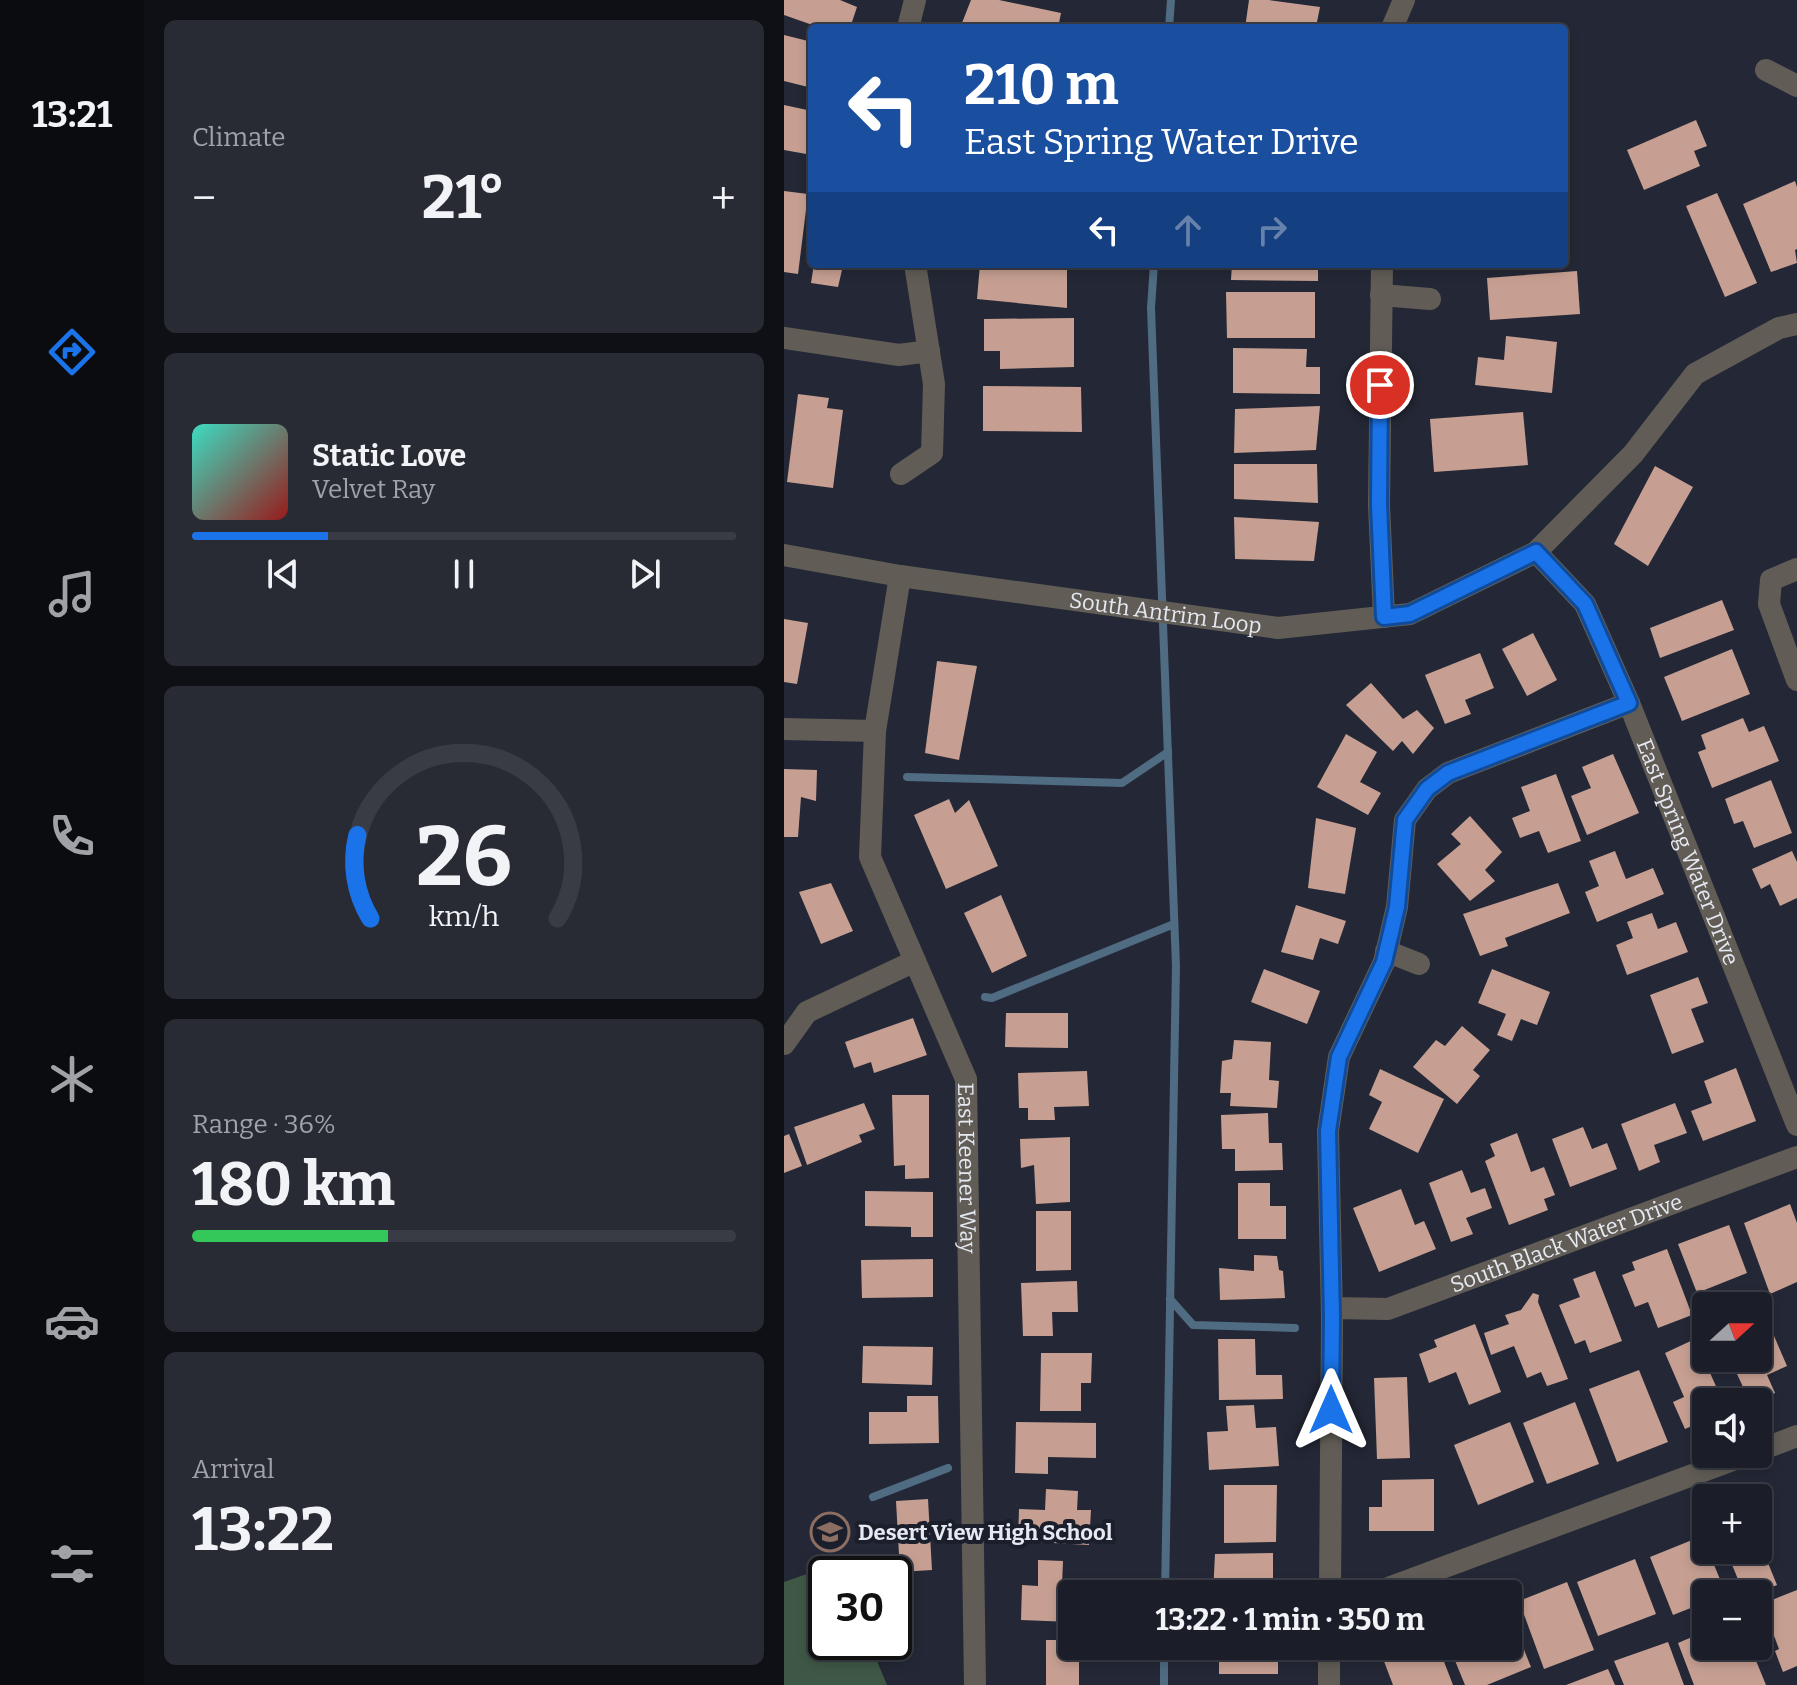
<!DOCTYPE html>
<html lang="en">
<head>
<meta charset="utf-8">
<style>
  :root { --surface:#1b1e28; --page:#282b34; --text:#f1f3f6; --muted:#a0a2a8; --line:#393c45; --accent:#1a73e8 }
  body { margin:0; font-family:Bitter,serif; background:var(--page); color:var(--text); height:100vh; display:flex; flex-direction:column; font-size:30px; white-space:nowrap }
  * { box-sizing:border-box; margin:0 }
  p { font-size:26px; color:var(--muted) }
  .icon { flex:none; width:44px; height:44px; fill:none; stroke:currentColor; stroke-width:2; stroke-linecap:round; stroke-linejoin:round }
  .map { position:relative; flex:1; overflow:hidden }
  .panel { display:flex; flex-direction:column; gap:20px; padding:20px; background:#0f1016; width:640px }
  .panel>* { flex:none }
  .banner { position:absolute; left:24px; top:24px; width:760px; height:244px; border-radius:8px; box-shadow:0 4px 12px #0003,0 0 0 2px var(--line); background:#1a4fa0; color:#fff; overflow:hidden }
  .needle { width:52px; rotate:69deg }
  .fabs { position:absolute; left:908px; top:1292px; display:grid; gap:16px }
  .fabs a { display:grid; place-items:center; width:80px; height:80px; border-radius:8px; background:var(--surface); box-shadow:0 4px 12px #0003,0 0 0 2px var(--line); font-size:40px }
  .speed { position:absolute; left:24px; top:1556px; display:flex; gap:16px; font-size:40px; font-weight:700; text-align:center }
  .speed>* { display:grid; place-content:center; width:104px; height:104px; border-radius:50%; background:var(--surface); box-shadow:0 4px 12px #0003,0 0 0 2px var(--line); line-height:1 }
  .speed .limit { border:4px solid #111; border-radius:12px; background:#fff; color:#111 }
  .pin { position:absolute; display:grid; place-items:center; width:68px; height:68px; color:#fff; margin:-34px; border:4px solid #fff; border-radius:50%; box-shadow:0 2px 8px #0007 }
  .me { position:absolute; width:88px; margin:-44px; rotate:0deg; stroke-linejoin:round; filter:drop-shadow(0 0 6px #0008) }
  .turn { display:flex; align-items:center; gap:28px; height:168px; padding:0 24px; font-size:36px }
  .turn .icon { width:104px; height:104px; stroke-width:2.5 }
  .turn b { display:block; font-size:56px; line-height:68px }
  .lanes { display:flex; align-items:center; height:76px; padding:0 24px; background:#0003; justify-content:center; gap:40px; direction:ltr }
  .lanes .off { opacity:.35 }
  .big { font-size:60px; font-weight:700; line-height:1.1 }
  .panel .widget { flex:1; display:flex; flex-direction:column; justify-content:center; gap:12px; min-width:0; padding:0 28px; border-radius:12px; background:var(--page) }
  .panel .dial { align-items:center; gap:0 }
  .dial svg { height:208px; overflow:visible; fill:none; stroke:var(--line); stroke-width:7; stroke-linecap:round; text-anchor:middle }
  .dial text { fill:var(--text); stroke:none }
  .song { display:flex; align-items:center; gap:24px }
  .cover { width:96px; height:96px; border-radius:12px; background:linear-gradient(135deg,hsl(170 70% 55%),hsl(0 70% 35%)) }
  .played { height:8px; border-radius:4px; background:linear-gradient(90deg,var(--accent) 25%,var(--line) 25%) }
  .keys { display:flex; justify-content:space-around; direction:ltr }
  .heat { display:flex; justify-content:space-between; align-items:center; font-size:44px; direction:ltr }
  .charge { height:12px; border-radius:6px; background:linear-gradient(90deg,#34c759 36%,var(--line) 0) }
  .trip { position:absolute; left:274px; top:1580px; width:464px; height:80px; border-radius:8px; background:var(--surface); box-shadow:0 4px 12px #0003,0 0 0 2px var(--line); font-weight:700; line-height:80px; text-align:center }
  main { display:flex; flex:1; min-height:0 }
  .menu { display:flex; flex-direction:column; width:144px; justify-content:space-around; align-items:center; background:#0b0c10; color:var(--muted) }
  .menu .icon { width:56px; height:56px }
  .menu .on { color:var(--accent) }
  .menu b { font-size:36px; color:var(--text) }
  .map>svg:first-child { display:block }
  .green { fill:#3f5846 }
  .lines { fill:none; stroke-linecap:round; stroke-linejoin:round }
  .stream { stroke:#4f6c83; stroke-width:8 }
  .building { fill:#c69f92 }
  .minor { stroke:#615d56; stroke-width:22 }
  .route-casing { stroke:#114b97; stroke-width:20 }
  .route { stroke:#1a73e8; stroke-width:14 }
  .labels { text-anchor:middle; stroke-width:8; stroke-linejoin:round; paint-order:stroke }
  .street-label { font-size:22px; fill:#e6e9f2; stroke:#1b1e2b }
  .poi-label { font-size:22px; font-weight:bold; fill:#e6e9f2; stroke:#1b1e2b; text-anchor:start }
</style>
</head>
<body>
<main>
<nav class="menu">
<b>13:21</b>
<svg class="icon on" aria-label="directions" viewBox="0 0 24 24"><path d="M12 3l9 9-9 9-9-9zM9 14v-3h6M13 9l2 2-2 2"/></svg>
<svg class="icon" aria-label="music" viewBox="0 0 24 24"><path d="M9 18V5l10-2v13"/><circle cx="6" cy="18" r="3"/><circle cx="16" cy="16" r="3"/></svg>
<svg class="icon" aria-label="phone" viewBox="0 0 24 24"><path d="M5 4h4l2 5-3 2q2 4 5 5l2-3 5 2v4C11 20 4 13 5 4z"/></svg>
<svg class="icon" aria-label="climate" viewBox="0 0 24 24"><path d="M12 3v18M4 7l16 10M4 17L20 7"/></svg>
<svg class="icon" aria-label="car" viewBox="0 0 24 24"><path d="M5 17H2v-5l4-1 3-4h7l3 4 3 1v5h-3M9 17h6M6 11h13"/><circle cx="7" cy="17" r="2"/><circle cx="17" cy="17" r="2"/></svg>
<svg class="icon" aria-label="filters" viewBox="0 0 24 24"><path d="M4 7h16M4 17h16"/><circle cx="9" cy="7" r="2"/><circle cx="15" cy="17" r="2"/></svg>
</nav>
<section class="panel">
<div class="widget"><p>Climate</p>
<div class="heat"><a>−</a><b class="big">21°</b><a>+</a></div>
</div>
<div class="widget">
<div class="song"><i class="cover"></i><div><b>Static Love</b><p>Velvet Ray</p></div></div>
<div class="played"></div>
<div class="keys"><svg class="icon" aria-label="previous" viewBox="0 0 24 24"><path d="M18 5L8 12l10 7zM5 5v14"/></svg><svg class="icon" aria-label="pause" viewBox="0 0 24 24"><path d="M8 5v14M16 5v14"/></svg><svg class="icon" aria-label="next" viewBox="0 0 24 24"><path d="M6 5l10 7-10 7zM19 5v14"/></svg></div>
</div>
<div class="widget dial"><svg viewBox="0 0 100 80">
<path d="M14 69A42 42 0 1 1 86 69"/>
<path d="M14 69A42 42 0 0 1 9 37" stroke="#1a73e8"/>
<text x="50" y="56" font-size="32" font-weight="700">26</text>
<text x="50" y="72" font-size="11">km/h</text>
</svg></div>
<div class="widget"><p>Range · 36%</p><b class="big">180 km</b><div class="charge"></div></div>
<div class="widget"><p>Arrival</p><b class="big">13:22</b></div>
</section>
<div class="map">
<svg width="1013" height="1685" viewBox="0 0 1013 1685">
  <rect width="100%" height="100%" fill="#242836"/>
  <!-- green -->
  <path class="green" d="M51 1564 55 1574H42V1642H85L103 1685H0V1582Z"/>
  <g class="lines">
    <!-- stream -->
    <g class="stream">
      <path d="M385 28 387 0"/>
      <path d="M370 264 367 308 392 966 381 1594"/>
      <path d="M123 777 338 783 384 752"/>
      <path d="M201 997 208 998 390 924"/>
      <path d="M386 1299 409 1325 511 1328"/>
      <path d="M89 1497 164 1468"/>
      <path d="M380 1685V1646"/>
    </g>
  </g>
  <!-- building -->
  <g class="building">
    <path d="M0 0H56L73 7 66 28H37L0 15Z"/>
    <path d="M187 0H215L277 13 274 28H176Z"/>
    <path d="M465 0H485L536 7 533 22 548 24V28H461Z"/>
    <path d="M0 35 28 42V88L0 81Z"/>
    <path d="M0 105 28 111V155L0 150Z"/>
    <path d="M912 120 923 146 910 151 916 166 860 190 843 150Z"/>
    <path d="M1011 181 1013 187V249L1011 250 1013 263 987 272 959 204Z"/>
    <path d="M0 191 24 194 14 274 0 272Z"/>
    <path d="M933 193 973 283 941 297 902 206Z"/>
    <path d="M780 205H782L786 247 780 248Z"/>
    <path d="M30 264H71L70 270H58L54 287 27 283Z"/>
    <path d="M196 264H283V308L193 299Z"/>
    <path d="M448 264H534V281L447 280Z"/>
    <path d="M793 271 796 314 706 320 703 278Z"/>
    <path d="M442 292H531V338H443Z"/>
    <path d="M290 318V367L216 369V351H200V319Z"/>
    <path d="M722 336 773 342 768 393 691 385 694 357 720 360Z"/>
    <path d="M449 348 523 349 522 367H536V394L449 393Z"/>
    <path d="M199 386 297 387 298 432 199 431Z"/>
    <path d="M14 394 45 398 43 408 59 410 49 488 3 482Z"/>
    <path d="M536 406 532 450 450 453 451 409Z"/>
    <path d="M739 412 744 465 650 472 646 419Z"/>
    <path d="M450 464H533L534 503 450 499Z"/>
    <path d="M871 466 909 487 864 566 830 544Z"/>
    <path d="M450 517 535 522 530 561 451 559Z"/>
    <path d="M938 600 950 630 876 658 866 628Z"/>
    <path d="M0 619 24 623 13 684 0 682Z"/>
    <path d="M749 633 773 680 743 696 718 649Z"/>
    <path d="M948 649 966 694 898 721 880 677Z"/>
    <path d="M696 653 710 688 681 700 687 714 661 724 641 675Z"/>
    <path d="M153 661 193 666 175 760 141 753Z"/>
    <path d="M587 683 619 719 633 710 650 728 629 754 618 741 609 751 562 705Z"/>
    <path d="M959 718 965 732 980 726 995 761 928 788 914 752 922 749 917 735Z"/>
    <path d="M562 734 593 752 576 782 597 793 584 815 533 787Z"/>
    <path d="M829 754 855 813 803 835 787 796 807 788 798 767Z"/>
    <path d="M0 769 33 770 32 801 17 797 14 837H0Z"/>
    <path d="M772 774 797 841 764 853 755 831 736 838 728 818 746 811 737 787Z"/>
    <path d="M987 780 1008 833 970 848 959 821 950 824 941 799Z"/>
    <path d="M165 799 171 813 185 800 214 866 162 889 130 815Z"/>
    <path d="M686 816 718 852 701 870 711 881 686 901 653 864 677 844 667 834Z"/>
    <path d="M532 818 572 828 561 894 524 888Z"/>
    <path d="M831 851 842 879 869 868 880 894 813 922 801 892 815 886 805 861Z"/>
    <path d="M1008 851 1013 862V898L996 906 986 884 977 889 968 869Z"/>
    <path d="M47 883 69 931 37 944 15 892Z"/>
    <path d="M774 883 786 913 721 938 724 946 696 956 679 914Z"/>
    <path d="M217 895 243 956 208 973 180 913Z"/>
    <path d="M512 905 562 921 554 944 536 938 529 960 497 952Z"/>
    <path d="M868 913 874 929 892 922 904 952 843 975 832 945 849 938 843 922Z"/>
    <path d="M480 969 536 991 523 1024 467 1002Z"/>
    <path d="M708 969 766 992 753 1025 737 1019 728 1041 713 1035 722 1014 694 1003Z"/>
    <path d="M914 977 924 1003 907 1009 920 1042 888 1054 866 995Z"/>
    <path d="M222 1013H284V1048L221 1047Z"/>
    <path d="M129 1018 143 1055 90 1073 87 1062 70 1068 61 1042Z"/>
    <path d="M678 1026 706 1050 689 1070 696 1076 673 1104 629 1067 652 1040 661 1046Z"/>
    <path d="M450 1040 487 1042 485 1080 495 1081 493 1108 446 1106 447 1093H436L438 1061 448 1059Z"/>
    <path d="M952 1068 972 1121 919 1141 907 1111 928 1103 920 1081Z"/>
    <path d="M596 1069 660 1099 634 1153 585 1129 598 1102 585 1095Z"/>
    <path d="M303 1071 305 1106 270 1107 271 1120H244V1108H235L234 1073Z"/>
    <path d="M108 1095H145V1178L121 1179V1165L110 1166Z"/>
    <path d="M80 1103 91 1129 75 1135 78 1142 23 1165 10 1127Z"/>
    <path d="M891 1103 903 1133 870 1145 876 1162 855 1171 837 1124Z"/>
    <path d="M484 1113 485 1143H498L499 1170 451 1171V1149H438L437 1115Z"/>
    <path d="M799 1127 808 1149 823 1143 833 1169 786 1187 768 1139Z"/>
    <path d="M733 1133 747 1172 760 1167 771 1195 760 1199 764 1210 725 1225 701 1161 711 1156 706 1144Z"/>
    <path d="M5 1134 18 1166 0 1173V1136Z"/>
    <path d="M286 1137V1202L252 1204 250 1165 237 1168 236 1139Z"/>
    <path d="M678 1170 687 1193 701 1188 708 1208 682 1218 689 1234 667 1242 645 1183Z"/>
    <path d="M454 1183H486V1206H502V1239H454Z"/>
    <path d="M617 1189 631 1225 640 1221 652 1249 595 1272 569 1208Z"/>
    <path d="M81 1191 149 1192V1237H127V1227L81 1226Z"/>
    <path d="M1006 1204 1013 1223V1282L986 1294 960 1223Z"/>
    <path d="M252 1211H287V1270L252 1271Z"/>
    <path d="M945 1225 963 1273 913 1293 894 1244Z"/>
    <path d="M883 1249 908 1315 874 1328 864 1302 851 1307 838 1275 851 1270 848 1262Z"/>
    <path d="M470 1255 493 1256 495 1270 499 1271 501 1298 436 1300 435 1268 470 1271Z"/>
    <path d="M149 1259V1297L78 1298 77 1260Z"/>
    <path d="M811 1271 838 1341 806 1353 801 1340 791 1344 775 1305 796 1297 789 1279Z"/>
    <path d="M293 1281 294 1312H268L269 1336H239L237 1283Z"/>
    <path d="M749 1293 755 1295 754 1302 784 1379 763 1386 757 1372 743 1378 730 1346 707 1355 700 1333 725 1324 721 1315 737 1310Z"/>
    <path d="M974 1299 1003 1366 983 1375 991 1393 971 1402H966L953 1374 959 1371 953 1358H974V1306H967L974 1303Z"/>
    <path d="M691 1324 717 1392 685 1405 672 1372 645 1383 635 1354 653 1347 650 1340Z"/>
    <path d="M434 1339H471L472 1375H498L499 1399 435 1400Z"/>
    <path d="M911 1339 939 1402H922V1420L901 1429 889 1402 900 1397 881 1353Z"/>
    <path d="M79 1346 149 1347 148 1385 78 1383Z"/>
    <path d="M257 1353H308L307 1383H297V1411H256Z"/>
    <path d="M855 1370 884 1442 833 1462 805 1389Z"/>
    <path d="M623 1377 626 1458 593 1459 590 1378Z"/>
    <path d="M123 1396H154L155 1443 85 1444V1412H123Z"/>
    <path d="M791 1402 815 1464 763 1484 739 1423Z"/>
    <path d="M470 1405 472 1428 492 1427 495 1466 425 1470 423 1432 444 1431 442 1406Z"/>
    <path d="M232 1422 312 1423V1458L264 1457V1474L231 1473Z"/>
    <path d="M726 1422 750 1482 694 1505 670 1445Z"/>
    <path d="M650 1479V1531H585V1507H598V1480Z"/>
    <path d="M440 1485H493L492 1542 440 1543Z"/>
    <path d="M262 1489 294 1491 293 1510H307L305 1545 234 1541 235 1509 261 1510Z"/>
    <path d="M144 1499 148 1570 116 1572 112 1501Z"/>
    <path d="M974 1506 987 1537 975 1541 993 1585 971 1594H960L942 1550H974Z"/>
    <path d="M918 1536 922 1550H924L942 1594H922V1602L889 1615 866 1557Z"/>
    <path d="M489 1553V1594H429L431 1554Z"/>
    <path d="M851 1559 872 1614 814 1636 793 1582Z"/>
    <path d="M254 1560 279 1561 278 1585 307 1586 306 1594H288V1622L237 1620 238 1585 254 1586Z"/>
    <path d="M783 1582 810 1650 760 1669 735 1601Z"/>
    <path d="M1013 1590V1666L999 1672 991 1651 995 1649 978 1604Z"/>
    <path d="M724 1610 747 1667 703 1685H681L665 1646H724Z"/>
    <path d="M922 1631V1646H966L982 1685H910L894 1643Z"/>
    <path d="M262 1640H288V1646H295V1685H262Z"/>
    <path d="M884 1642 900 1685H840L830 1661Z"/>
    <rect x="435" y="1646" width="59" height="28"/>
    <path d="M625 1646H654L669 1685H609L598 1656Z"/>
    <path d="M824 1669 831 1685H782Z"/>
  </g>
  <g class="lines">
    <!-- minor -->
    <g class="minor">
      <path d="M124 28 131 0"/>
      <path d="M608 28 620 0"/>
      <path d="M982 70 1013 86"/>
      <path d="M598 264 595 505 600 617"/>
      <path d="M597 295 646 299"/>
      <path d="M0 338 115 355 145 351"/>
      <path d="M117 474 148 453 150 384 131 264"/>
      <path id="s1" d="M752 552 801 604 845 703 1013 1125"/>
      <path id="s2" d="M0 555 116 576 494 628 626 614 752 552 849 454 911 374 995 328 1013 324"/>
      <path d="M1013 569 987 580 985 604 1013 680"/>
      <path id="s3" d="M116 576 91 731 86 857 182 1079 191 1685"/>
      <path d="M0 729 91 731"/>
      <path d="M602 951 635 964"/>
      <path d="M0 1044 23 1012 131 961"/>
      <path id="s4" d="M548 1308 604 1309 1013 1157"/>
      <path d="M974 1451 1013 1436"/>
      <path d="M546 1594 548 1318 544 1131 555 1057 600 962 613 907 621 820 643 789 664 773 845 703"/>
      <path d="M588 1594 965 1454"/>
      <path d="M545 1685V1646"/>
    </g>
  </g>
  <g class="lines">
    <!-- route casing -->
    <g class="route-casing">
      <path id="route" d="M547 1410 548 1318 544 1131 555 1057 600 962 613 907 621 820 643 789 664 773 845 703 801 604 752 552 626 614 600 617 595 505 596 385"/>
    </g>
    <!-- route -->
    <use href="#route" class="route"/>
  </g>
  <!-- icons -->
  <defs>
    <g id="school-ring" transform="scale(2)"><circle r="9.5" fill="#1b1e2b" stroke="#8d6e63" stroke-width="1.5"/><path d="M0-5L7-2L0 1L-7-2ZM-4 1L0 2.5L4 1V4Q0 6-4 4Z" fill="#8d6e63"/></g>
  </defs>
  <g fill-rule="evenodd">
    <use href="#school-ring" x="46" y="1532"/>
  </g>
  <g class="labels">
    <!-- street labels -->
    <g class="street-label">
      <text dy="8" stroke="none"><textPath href="#s2" startOffset="386">South Antrim Loop</textPath></text>
      <text dy="8" stroke="none"><textPath href="#s1" startOffset="340">East Spring Water Drive</textPath></text>
      <text dy="8" stroke="none"><textPath href="#s3" startOffset="614">East Keener Way</textPath></text>
      <text dy="8" stroke="none"><textPath href="#s4" startOffset="246">South Black Water Drive</textPath></text>
    </g>
    <!-- poi labels -->
    <g class="poi-label">
      <text x="74" y="1540">Desert View High School</text>
    </g>
  </g>
</svg>
<div class="fabs">
<a><svg class="needle" viewBox="-14 -14 28 28"><path d="M0-13l5 13h-10z" fill="#e53935"/><path d="M0 13l5-13h-10z" fill="#a0a2a8"/></svg></a>
<a><svg class="icon" aria-label="sound" viewBox="0 0 24 24"><path d="M4 9h4l5-4v14l-5-4H4zM17 9q2 3 0 6"/></svg></a>
<a>+</a>
<a>−</a>
</div>
<div class="speed"><div class="limit">30</div></div>
<div class="pin" style="left:596px;top:385px;background:#d93025"><svg class="icon" aria-label="arrive" viewBox="0 0 24 24"><path d="M6 21V4h12l-3 4 3 4H6"/></svg></div>
<svg class="me" style="left:547px;top:1410px" viewBox="-20 -20 40 40"><path d="M0-17L14 15 0 8-14 15z" fill="#1a73e8" stroke="#fff" stroke-width="4"/></svg>
<div class="trip">13:22 · 1 min · 350 m</div>
<div class="banner">
<div class="turn"><svg class="icon" aria-label="left" viewBox="0 0 24 24"><path d="M17 20v-9H6M10 6l-5 5 5 5"/></svg><div><b>210 m</b>East Spring Water Drive</div></div>
<div class="lanes"><svg class="icon" aria-label="left" viewBox="0 0 24 24"><path d="M17 20v-9H6M10 6l-5 5 5 5"/></svg><svg class="icon off" aria-label="ahead" viewBox="0 0 24 24"><path d="M12 20V5M6 11l6-6 6 6"/></svg><svg class="icon off" aria-label="right" viewBox="0 0 24 24"><path d="M7 20v-9h11M14 6l5 5-5 5"/></svg></div>
</div>
</div>
</main>
</body>
</html>
